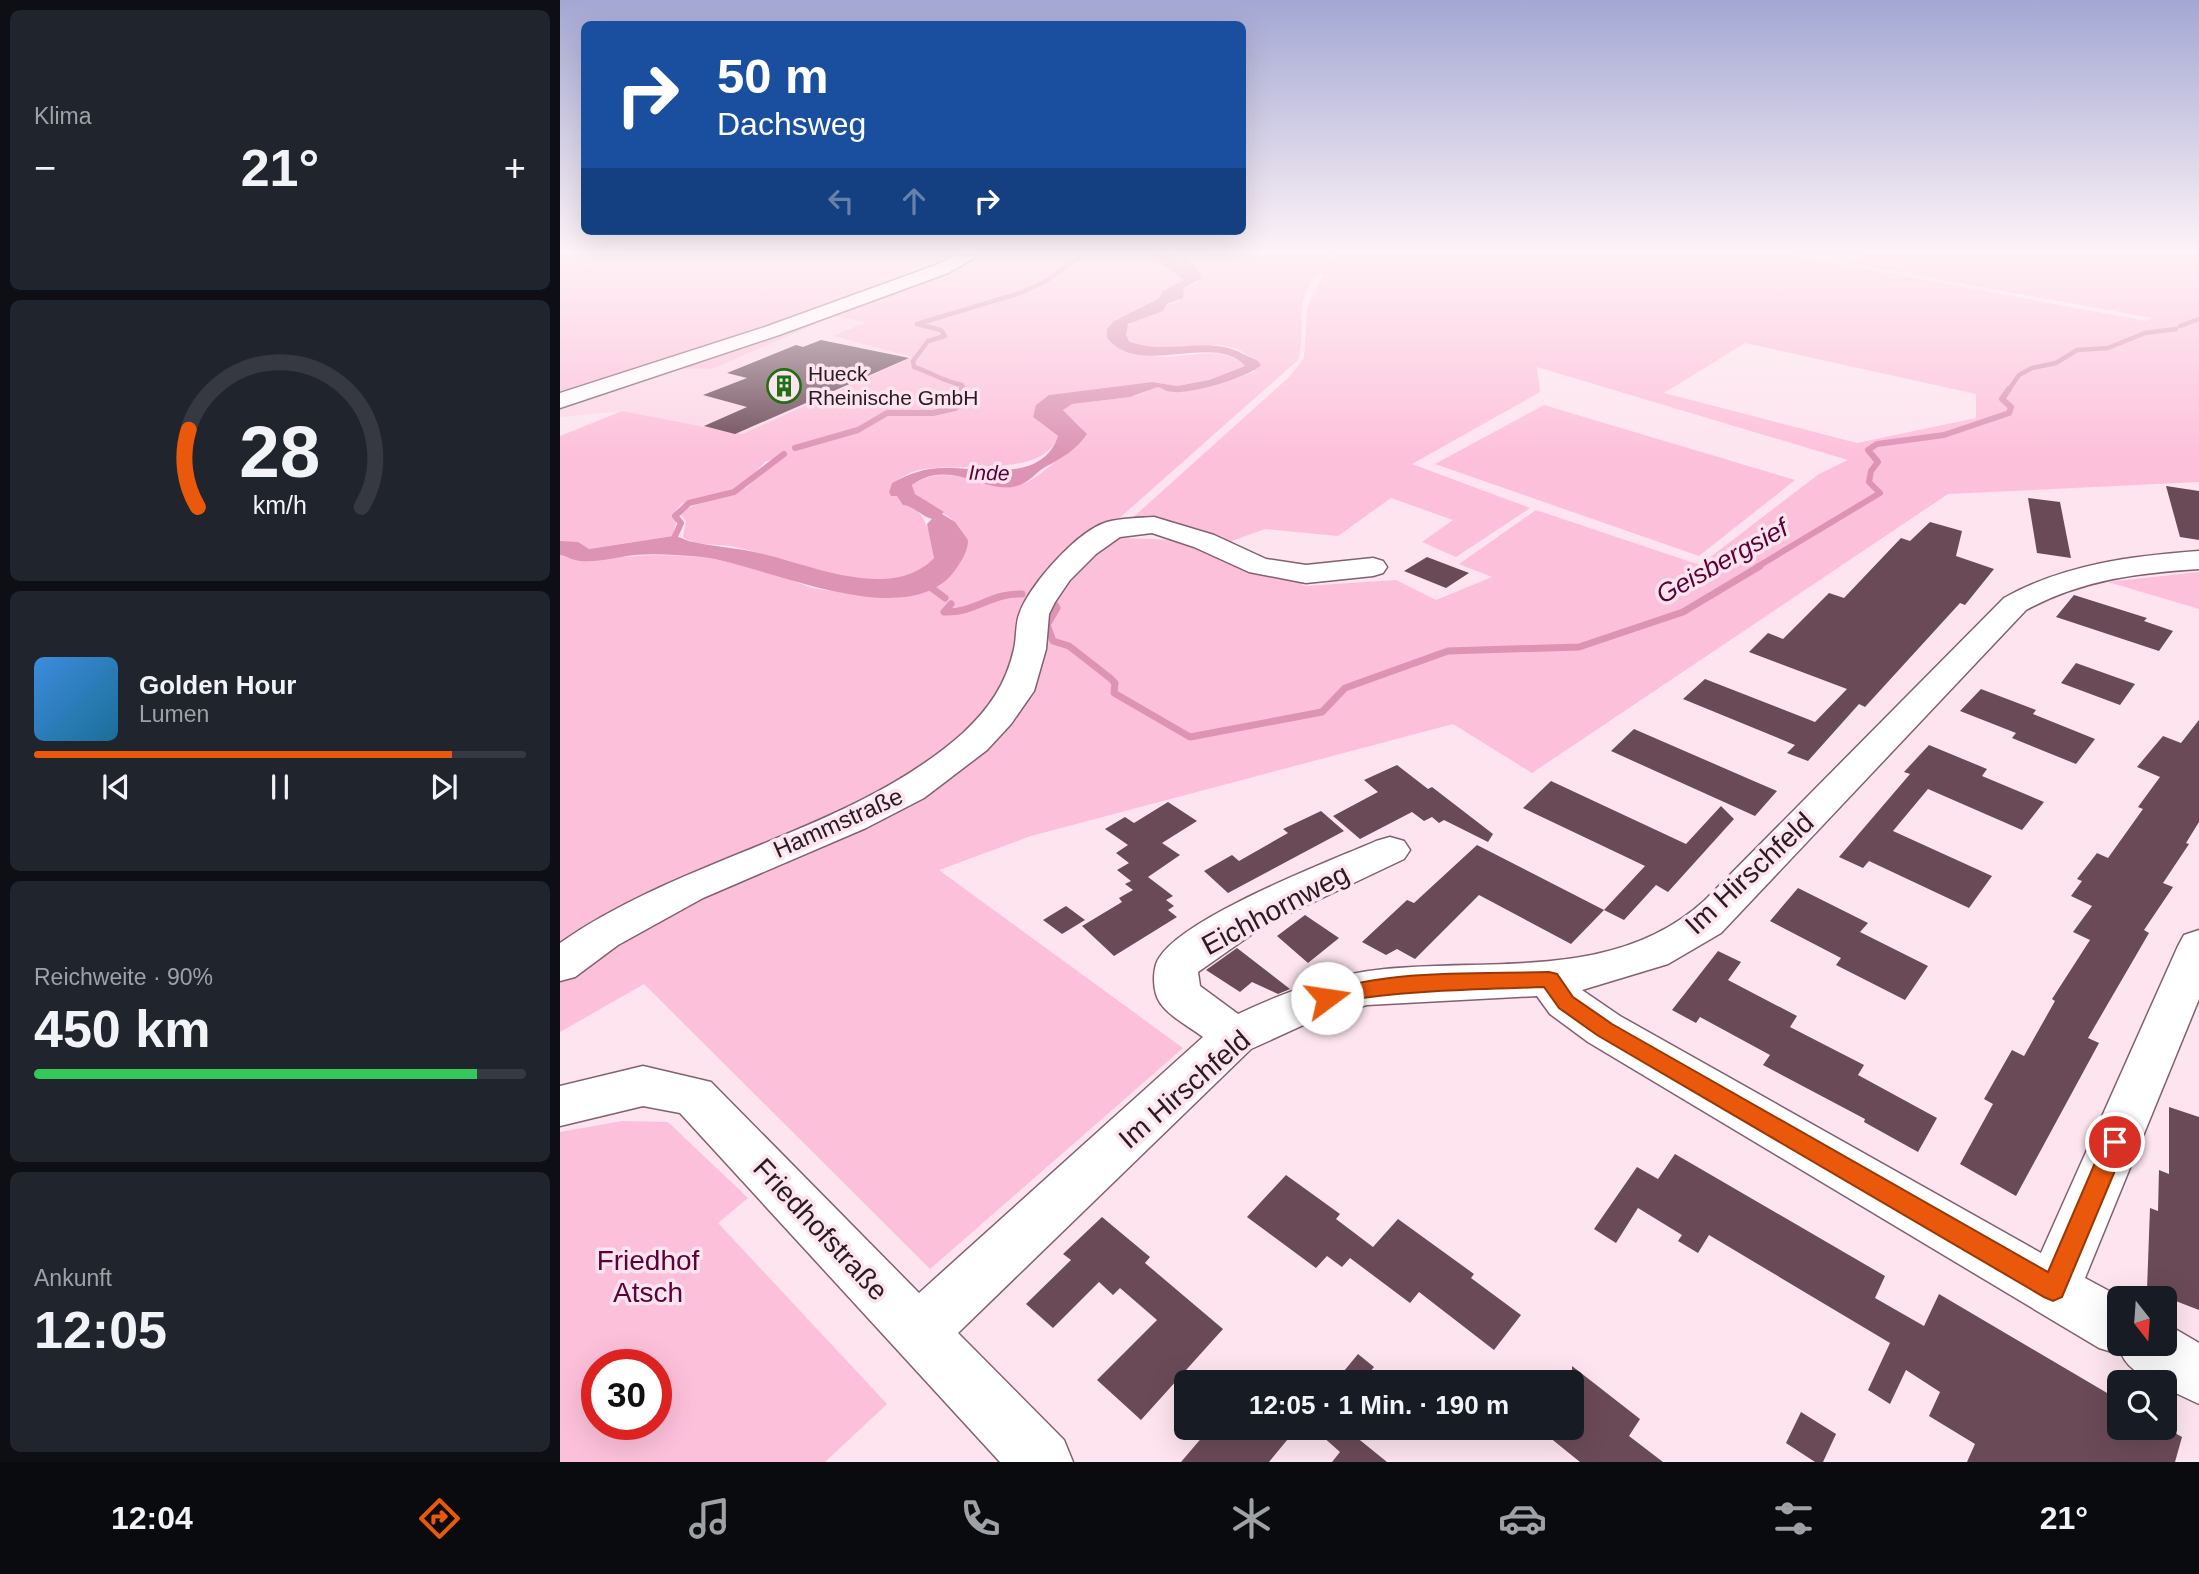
<!DOCTYPE html>
<html lang="de">
<head>
<meta charset="utf-8">
<style>
  :root { --surface:#171b24; --page:#20242c; --text:#f1f3f6; --muted:#9ea1a6; --line:#363941; --accent:#ea580c }
  body { margin:0; font-family:Helvetica,sans-serif; background:var(--page); color:var(--text); height:100vh; display:flex; flex-direction:column; font-size:26px; white-space:nowrap }
  * { box-sizing:border-box; margin:0 }
  p { font-size:23px; color:var(--muted) }
  .icon { flex:none; width:38px; height:38px; fill:none; stroke:currentColor; stroke-width:2; stroke-linecap:round; stroke-linejoin:round }
  .map { position:relative; flex:1; overflow:hidden }
  .details { display:flex; flex-direction:column; gap:10px; padding:10px; background:#0d0f14; width:560px }
  .details>* { flex:none }
  .guide { position:absolute; left:21px; top:21px; width:665px; height:214px; border-radius:10px; box-shadow:0 7px 28px #0002; background:#1a4fa0; color:#fff; overflow:hidden }
  .needle { width:46px; rotate:163deg }
  .tools { position:absolute; left:1547px; top:1286px; display:grid; gap:14px }
  .tools a { display:grid; place-items:center; width:70px; height:70px; border-radius:10px; background:var(--surface); box-shadow:0 7px 28px #0002; font-size:35px }
  .speed { position:absolute; left:21px; top:1349px; display:flex; gap:14px; font-size:35px; font-weight:700; text-align:center }
  .speed>* { display:grid; place-content:center; width:91px; height:91px; border-radius:50%; background:var(--surface); box-shadow:0 7px 28px #0002; line-height:1 }
  .speed .limit { border:10px solid #d22; background:#fff; color:#111 }
  .pin { position:absolute; display:grid; place-items:center; width:60px; height:60px; color:#fff; margin:-30px; border:4px solid #fff; border-radius:50%; box-shadow:0 2px 7px #0007 }
  .me { position:absolute; width:77px; margin:-38px; rotate:76deg; stroke-linejoin:round; filter:drop-shadow(0 0 5px #0008) }
  .turn { display:flex; align-items:center; gap:24px; height:147px; padding:0 21px; font-size:32px }
  .turn .icon { width:91px; height:91px; stroke-width:2.5 }
  .turn b { display:block; font-size:49px; line-height:60px }
  .lanes { display:flex; align-items:center; height:66px; padding:0 21px; background:#0003; justify-content:center; gap:35px; direction:ltr }
  .lanes .off { opacity:.35 }
  .big { font-size:52px; font-weight:700; line-height:1.1 }
  .details .tile { flex:1; display:flex; flex-direction:column; justify-content:center; gap:10px; min-width:0; padding:0 24px; border-radius:10px; background:var(--page) }
  .details .dial { align-items:center; gap:0 }
  .dial svg { height:182px; overflow:visible; fill:none; stroke:var(--line); stroke-width:7; stroke-linecap:round; text-anchor:middle }
  .dial text { fill:var(--text); stroke:none }
  .song { display:flex; align-items:center; gap:21px }
  .cover { width:84px; height:84px; border-radius:10px; background:linear-gradient(135deg,hsl(210 70% 55%),hsl(200 70% 35%)) }
  .played { height:7px; border-radius:4px; background:linear-gradient(90deg,var(--accent) 85%,var(--line) 85%) }
  .keys { display:flex; justify-content:space-around; direction:ltr }
  .heat { display:flex; justify-content:space-between; align-items:center; font-size:38px; direction:ltr }
  .charge { height:10px; border-radius:5px; background:linear-gradient(90deg,#34c759 90%,var(--line) 0) }
  .trip { position:absolute; left:614px; top:1370px; width:410px; height:70px; border-radius:10px; background:var(--surface); box-shadow:0 7px 28px #0002; font-weight:700; line-height:70px; text-align:center }
  .dock { display:flex; height:112px; justify-content:space-around; align-items:center; background:#090b0e; color:var(--muted) }
  .dock .icon { width:49px; height:49px }
  .dock .on { color:var(--accent) }
  .dock b { font-size:32px; color:var(--text) }
  main { display:flex; flex:1; min-height:0 }
  .map>svg:first-child { display:block }
  .built { fill:#fdd7e7 }
  .green { fill:#fdc0da; fill-rule:evenodd }
  .water { fill:#dc93b4 }
  .lines { fill:none; stroke-linecap:round; stroke-linejoin:round }
  .stream-far2 { stroke:#dc93b4; stroke-width:4.5 }
  .stream-far1 { stroke:#dc93b4; stroke-width:6 }
  .stream { stroke:#dc93b4; stroke-width:7 }
  .building { fill:#6b4a58 }
  .minor-casing { stroke:#82606f; stroke-width:3 }
  .minor { fill:#fff; fill-rule:evenodd }
  .route { fill:#ea580c; stroke:#983908; stroke-width:2 }
  .labels { text-anchor:middle; stroke-width:7; stroke-linejoin:round; paint-order:stroke }
  .far-poi-label { font-size:21px; fill:#291b21; stroke:#fde4ee; text-anchor:start }
  .far-water-label { font-size:21px; font-style:italic; fill:#590037; stroke:#fde4ee }
  .street-label { font-size:24px; fill:#291b21; stroke:#fde4ee }
  .water-label { font-size:26px; font-style:italic; fill:#590037; stroke:#fde4ee }
  .near-street-label { font-size:28px; fill:#291b21; stroke:#fde4ee }
  .near-park-label { font-size:28px; fill:#5b0238; stroke:#fde4ee }
</style>
</head>
<body>
<main>
<section class="details">
<div class="tile"><p>Klima</p>
<div class="heat"><a>−</a><b class="big">21°</b><a>+</a></div>
</div>
<div class="tile dial"><svg viewBox="0 0 100 80">
<path d="M14 69A42 42 0 1 1 86 69"/>
<path d="M14 69A42 42 0 0 1 10 35" stroke="#ea580c"/>
<text x="50" y="56" font-size="32" font-weight="700">28</text>
<text x="50" y="72" font-size="11">km/h</text>
</svg></div>
<div class="tile">
<div class="song"><i class="cover"></i><div><b>Golden Hour</b><p>Lumen</p></div></div>
<div class="played"></div>
<div class="keys"><svg class="icon" aria-label="previous" viewBox="0 0 24 24"><path d="M18 5L8 12l10 7zM5 5v14"/></svg><svg class="icon" aria-label="pause" viewBox="0 0 24 24"><path d="M8 5v14M16 5v14"/></svg><svg class="icon" aria-label="next" viewBox="0 0 24 24"><path d="M6 5l10 7-10 7zM19 5v14"/></svg></div>
</div>
<div class="tile"><p>Reichweite · 90%</p><b class="big">450 km</b><div class="charge"></div></div>
<div class="tile"><p>Ankunft</p><b class="big">12:05</b></div>
</section>
<div class="map">
<svg width="1639" height="1462" viewBox="0 0 1639 1462">
  <rect width="100%" height="100%" fill="#fde4ee"/>
  <!-- built -->
  <path class="built" d="M275 316 308 321 274 337 352 357 181 434 62 411 0 417V395L95 365 152 369Z"/>
  <!-- green -->
  <g class="green">
    <path d="M0 253H404L367 278 421 253H585L624 280 600 294 598 299 554 321 547 329C559 336 576 352 589 355 620 363 658 340 685 366L649 380 617 386 592 382 489 395 479 422 498 436C482 482 389 459 352 472 345 475 339 479 332 483L329 492C362 506 370 524 374 558 328 607 229 558 175 547 158 543 137 547 123 537L126 521 120 514 124 509 186 488 214 460 206 461 181 487 121 504 112 516 116 521 113 536 28 549 0 541V436L62 411 182 434 352 357 273 336 306 322 275 316 152 369 109 368 0 395Z"/>
    <path d="M612 253H772L770 258 776 257 779 253H1221L1586 321 1592 318 1288 263 1306 253H1639V482L1388 494 972 773 893 724 471 836 379 870 623 1048 370 1269 84 984 0 1032V555L15 560 94 555 145 557 205 570 252 588 311 597 334 598 381 585 392 519 355 494 352 485C392 458 427 495 458 486 480 480 504 451 523 438L521 427 503 410 512 404 578 395 598 387C602 388 604 390 608 391 626 396 678 379 695 371L696 359C686 355 677 347 666 346 637 341 590 359 567 338L566 327C570 322 612 302 619 301L624 288 639 282 633 269ZM759 273 764 274 747 307 744 358 729 377 568 522C604 520 635 523 666 542L538 537 738 360C748 325 731 302 759 273ZM1185 343 1416 394V418L1297 443 1104 393ZM977 367 1288 460 1259 474 1140 565 976 510 899 564 932 577 876 600 836 580 745 586 669 542 705 529 778 536 831 498 893 520 862 542 896 557 970 508 852 464 980 392Z"/>
    <path d="M984 405 1235 480 1139 556 875 464Z"/>
    <path d="M1639 572V609L1548 582Z"/>
    <path d="M62 1121 108 1122 188 1198 158 1223 327 1404 265 1462H0V1132ZM96 1365V1424H37V1365Z"/>
  </g>
  <!-- water -->
  <path class="water" d="M585 253C603 253 635 257 642 278L624 288 623 298 607 304 603 311 568 324 566 335 569 341C606 357 648 334 683 354 691 358 697 358 701 365 688 378 624 397 607 391 604 390 602 388 598 387L570 397 512 404 503 410 527 434C516 450 502 458 485 467 474 474 467 485 453 487 422 492 389 458 352 485L355 494 384 512 382 514 395 522 408 540C408 551 402 560 396 569 349 637 206 565 143 557 120 555 96 553 74 555 56 557 32 564 15 560 10 559 6 556 0 555V541L18 542 29 549 113 536C122 537 126 541 133 542 156 547 180 548 203 554 251 565 332 602 374 558L367 524 372 519C361 516 354 506 343 505L337 496H331L329 492 332 483C349 474 364 468 384 468 421 467 482 484 498 436L473 417 476 405 489 395 592 382 617 386 649 380 685 366C654 331 580 379 547 338V329L554 321 598 299 603 291 624 280Z"/>
  <g class="lines">
    <!-- stream-far2 -->
    <g class="stream-far2">
      <path d="M1620 326 1639 319"/>
      <path d="M403 391 402 385C381 381 373 373 354 367L353 361 368 341 385 336 381 330 357 324 460 293 486 281 524 253"/>
      <path d="M1448 391 1459 375 1472 368 1496 363 1517 350 1548 348 1585 333 1616 329"/>
    </g>
    <!-- stream-far1 -->
    <g class="stream-far1">
      <path d="M235 448 298 430 327 413H373L395 408 404 402 402 389"/>
      <path d="M111 545 121 523 115 516 129 503 174 492 224 454"/>
      <path d="M1197 567 1320 493 1309 482 1311 471 1318 462 1308 450 1317 444 1384 435 1449 413 1451 407 1442 399 1449 389"/>
    </g>
    <!-- stream -->
    <g class="stream">
      <path d="M365 583 385 598"/>
      <path d="M493 601 497 608 487 625 493 641 509 646 550 678 555 683 554 693 630 737 762 712 785 688 888 651 1019 647 1123 612 1200 566"/>
      <path d="M391 604 384 612C413 614 433 592 462 594"/>
    </g>
  </g>
  <!-- building -->
  <g class="building">
    <path d="M261 340 349 358 175 434 144 426 187 407 143 395 187 378 167 373 236 345 243 347Z"/>
    <path d="M1606 486 1639 491V540L1620 537Z"/>
    <path d="M1468 498 1500 502 1511 558 1477 553Z"/>
    <path d="M1370 522 1402 531 1396 556 1434 569 1405 605 1400 603 1305 707 1299 704 1248 761 1227 753 1235 745 1123 699 1145 679 1255 722 1287 689 1189 652 1208 633 1223 639 1269 593 1284 598 1341 538 1350 541Z"/>
    <path d="M867 557 909 573 886 588 844 571Z"/>
    <path d="M1514 595 1587 618 1584 621 1613 631 1599 651 1496 617Z"/>
    <path d="M1516 663 1575 684 1560 705 1501 683Z"/>
    <path d="M1421 689 1476 710 1473 714 1535 739 1516 764 1452 738 1456 733 1400 711Z"/>
    <path d="M1639 720V822L1626 843 1629 844 1603 883 1613 887 1584 930 1589 933 1528 1038 1539 1043 1456 1196 1400 1164 1433 1104 1424 1099 1452 1050 1464 1056 1495 1001 1492 999 1530 940 1513 932 1532 906 1511 896 1522 881 1517 879 1537 853 1548 858 1583 809 1578 807 1600 777 1577 767 1603 736 1621 743Z"/>
    <path d="M1074 729 1196 782 1217 791 1195 816 1051 751Z"/>
    <path d="M1369 745 1427 769 1422 776 1484 802 1462 830 1368 789 1333 831 1432 876 1409 908 1309 861 1303 868 1279 857 1350 774 1344 772Z"/>
    <path d="M837 765 868 789 872 787 933 834 928 842 884 820 879 823 872 817 864 821 852 812 800 839 773 816 818 792 804 780Z"/>
    <path d="M991 781 1126 844 1161 806 1174 819 1108 892 1096 885 1064 920 1044 910 1085 866 963 808Z"/>
    <path d="M608 802 637 821 602 843 620 855 588 877 613 896 606 900 614 906 608 910 617 917 554 956 522 926 562 902 559 898 573 890 565 884 571 881 557 870 569 863 556 853 568 845 545 829 565 817 574 823Z"/>
    <path d="M761 811 784 831 668 893 644 871 672 855 679 861 728 833 723 829Z"/>
    <path d="M917 845 1044 910 1011 944 919 895 855 959 837 949 826 955 802 942 847 900 854 903Z"/>
    <path d="M1238 888 1308 923 1300 932 1368 966 1345 1000 1276 965 1281 958 1210 921Z"/>
    <path d="M506 906 525 920 502 934 483 920Z"/>
    <path d="M745 915 779 938 748 963 717 936Z"/>
    <path d="M677 948 730 989 718 994 692 982 680 992 646 970Z"/>
    <path d="M1158 951 1181 962 1168 980 1237 1016 1230 1027 1304 1065 1298 1075 1377 1118 1358 1152 1304 1122 1305 1119 1203 1065 1210 1055 1140 1017 1136 1023 1112 1010Z"/>
    <path d="M1609 1107 1639 1117V1310L1587 1290 1590 1208 1598 1211 1599 1170 1609 1174Z"/>
    <path d="M1115 1154 1325 1276 1315 1298 1364 1326 1379 1294 1559 1400V1428H1606L1622 1437 1615 1462H1407L1415 1444 1369 1416 1380 1392 1346 1370 1330 1404 1308 1390 1330 1343 1149 1235 1138 1253 1118 1241 1122 1235 1078 1208 1056 1243 1034 1229 1077 1167 1098 1179Z"/>
    <path d="M726 1175 780 1214 776 1219 813 1247 838 1219 914 1274 911 1278 961 1315 934 1350 859 1292 850 1303 790 1258 782 1267 767 1256 756 1268 687 1217Z"/>
    <path d="M542 1217 590 1257 585 1263 663 1329 581 1420 537 1380 597 1320 560 1288 553 1295 539 1282 493 1328 466 1304 511 1260 503 1254Z"/>
    <path d="M798 1354 814 1367 802 1382H775Z"/>
    <path d="M1012 1366 1080 1419 1069 1436 1103 1462H1020L978 1428H1012Z"/>
    <path d="M1241 1412 1276 1434 1263 1462H1255L1226 1443Z"/>
    <path d="M650 1428H737L709 1462H621Z"/>
    <path d="M753 1428H785L827 1462H772L780 1452Z"/>
  </g>
  <g class="lines">
    <!-- minor casing -->
    <g class="minor-casing">
      <g id="minor">
        <path d="M400 253H423L388 273 219 335 0 408V393L205 327 376 265Z"/>
        <path d="M594 517 654 535 706 559 746 565 813 558 823 561 827 567 823 573 813 576 746 583 689 572 634 547 592 533 560 537 536 554 510 580 495 602 489 614 486 649 474 691 451 724 427 750 364 798 306 828 143 898 58 945 15 977 0 981V943C124 856 292 832 403 733 429 709 446 684 454 649 457 637 455 623 460 612 471 584 517 531 547 522 561 518 579 518 594 517Z"/>
        <path d="M1639 551V569C1577 573 1521 580 1466 610L1161 933 1108 964 1022 990 1060 1016 1481 1253 1618 946 1624 935 1639 930V999L1525 1278 1562 1298 1559 1344H1605V1323L1639 1343V1404L1605 1388V1382C1589 1382 1568 1369 1562 1355L1539 1348 1028 1042 990 1014 977 996 807 1005 761 1017 691 1049 398 1333 504 1440 513 1462H440L120 1113 83 1106 0 1126V1086L83 1066 151 1082 359 1293 643 1037C629 1026 601 1013 596 994 593 984 593 967 599 958 625 916 768 862 816 841L830 837 844 841 850 850 844 859 705 925 638 972 640 986 678 1014C725 992 773 974 825 969 933 958 1057 981 1145 900L1444 598C1505 564 1571 556 1639 551Z"/>
      </g>
    </g>
    <!-- minor -->
    <use href="#minor" class="minor"/>
  </g>
  <!-- sky -->
  <linearGradient id="sky" x2="0" y2="1"><stop stop-color="#a3a7d3"/><stop offset="0.55" stop-color="#fef3f7"/><stop offset="1" stop-color="#fef3f7" stop-opacity="0"/></linearGradient>
  <rect width="1639" height="458" fill="url(#sky)"/>
  <!-- route -->
  <path class="route" d="M989 972 997 974 1013 997 1052 1024 1488 1272 1547 1135 1555 1132 1563 1135 1567 1142 1502 1297 1493 1301 1484 1297 1037 1035 999 1008 984 987C923 989 863 990 802 998 788 999 773 1008 760 1004L757 998 760 993C833 969 913 974 989 972Z"/>
  <!-- icons -->
  <defs>
    <g id="building-ring" transform="scale(1.75)"><circle r="9.5" fill="#fde4ee" stroke="#216f14" stroke-width="1.5"/><path d="M-4-6H4V6H1V3H-1V6H-4ZM-2.5-4.3h1.7v1.8h-1.7ZM.8-4.3h1.7v1.8H.8ZM-2.5-1h1.7V.8h-1.7ZM.8-1h1.7V.8H.8Z" fill="#216f14"/></g>
  </defs>
  <g fill-rule="evenodd">
    <use href="#building-ring" x="224" y="386"/>
  </g>
  <g class="labels">
    <!-- far-poi labels -->
    <g class="far-poi-label">
      <text x="248" y="381">Hueck<tspan x="248" dy="24">Rheinische GmbH</tspan></text>
    </g>
    <!-- far-water labels -->
    <g class="far-water-label">
      <text transform="translate(429 473) rotate(1)" y="7">Inde</text>
    </g>
    <!-- street labels -->
    <g class="street-label">
      <text transform="translate(278 823) rotate(-24)" y="8">Hammstraße</text>
    </g>
    <!-- water labels -->
    <g class="water-label">
      <text transform="translate(1162 561) rotate(-29)" y="9">Geisbergsief</text>
    </g>
    <!-- near-street labels -->
    <g class="near-street-label">
      <text transform="translate(1189 873) rotate(-43)" y="10">Im Hirschfeld</text>
      <text transform="translate(715 909) rotate(-28)" y="10">Eichhornweg</text>
      <text transform="translate(624 1089) rotate(-41)" y="10">Im Hirschfeld</text>
      <text transform="translate(261 1229) rotate(47)" y="10">Friedhofstraße</text>
    </g>
    <!-- near-park labels -->
    <g class="near-park-label">
      <text x="88" y="1270">Friedhof<tspan x="88" dy="32">Atsch</tspan></text>
    </g>
  </g>
</svg>
<div class="tools">
<a><svg class="needle" viewBox="-14 -14 28 28"><path d="M0-13l5 13h-10z" fill="#e53935"/><path d="M0 13l5-13h-10z" fill="#9ea1a6"/></svg></a>
<a><svg class="icon" aria-label="search" viewBox="0 0 24 24"><circle cx="10" cy="10" r="6"/><path d="M15 15l6 6"/></svg></a>
</div>
<div class="speed"><div class="limit">30</div></div>
<div class="pin" style="left:1555px;top:1142px;background:#d93025"><svg class="icon" aria-label="arrive" viewBox="0 0 24 24"><path d="M6 21V4h12l-3 4 3 4H6"/></svg></div>
<svg class="me" style="left:767px;top:998px" viewBox="-20 -20 40 40"><circle r="19" fill="#fff"/><path d="M0-13L10 11 0 6-10 11z" fill="#ea580c"/></svg>
<div class="trip">12:05 · 1 Min. · 190 m</div>
<div class="guide">
<div class="turn"><svg class="icon" aria-label="right" viewBox="0 0 24 24"><path d="M7 20v-9h11M14 6l5 5-5 5"/></svg><div><b>50 m</b>Dachsweg</div></div>
<div class="lanes"><svg class="icon off" aria-label="left" viewBox="0 0 24 24"><path d="M17 20v-9H6M10 6l-5 5 5 5"/></svg><svg class="icon off" aria-label="ahead" viewBox="0 0 24 24"><path d="M12 20V5M6 11l6-6 6 6"/></svg><svg class="icon" aria-label="right" viewBox="0 0 24 24"><path d="M7 20v-9h11M14 6l5 5-5 5"/></svg></div>
</div>
</div>
</main>
<nav class="dock">
<b>12:04</b>
<svg class="icon on" aria-label="directions" viewBox="0 0 24 24"><path d="M12 3l9 9-9 9-9-9zM9 14v-3h6M13 9l2 2-2 2"/></svg>
<svg class="icon" aria-label="music" viewBox="0 0 24 24"><path d="M9 18V5l10-2v13"/><circle cx="6" cy="18" r="3"/><circle cx="16" cy="16" r="3"/></svg>
<svg class="icon" aria-label="phone" viewBox="0 0 24 24"><path d="M5 4h4l2 5-3 2q2 4 5 5l2-3 5 2v4C11 20 4 13 5 4z"/></svg>
<svg class="icon" aria-label="climate" viewBox="0 0 24 24"><path d="M12 3v18M4 7l16 10M4 17L20 7"/></svg>
<svg class="icon" aria-label="car" viewBox="0 0 24 24"><path d="M5 17H2v-5l4-1 3-4h7l3 4 3 1v5h-3M9 17h6M6 11h13"/><circle cx="7" cy="17" r="2"/><circle cx="17" cy="17" r="2"/></svg>
<svg class="icon" aria-label="filters" viewBox="0 0 24 24"><path d="M4 7h16M4 17h16"/><circle cx="9" cy="7" r="2"/><circle cx="15" cy="17" r="2"/></svg>
<b>21°</b>
</nav>
</body>
</html>
